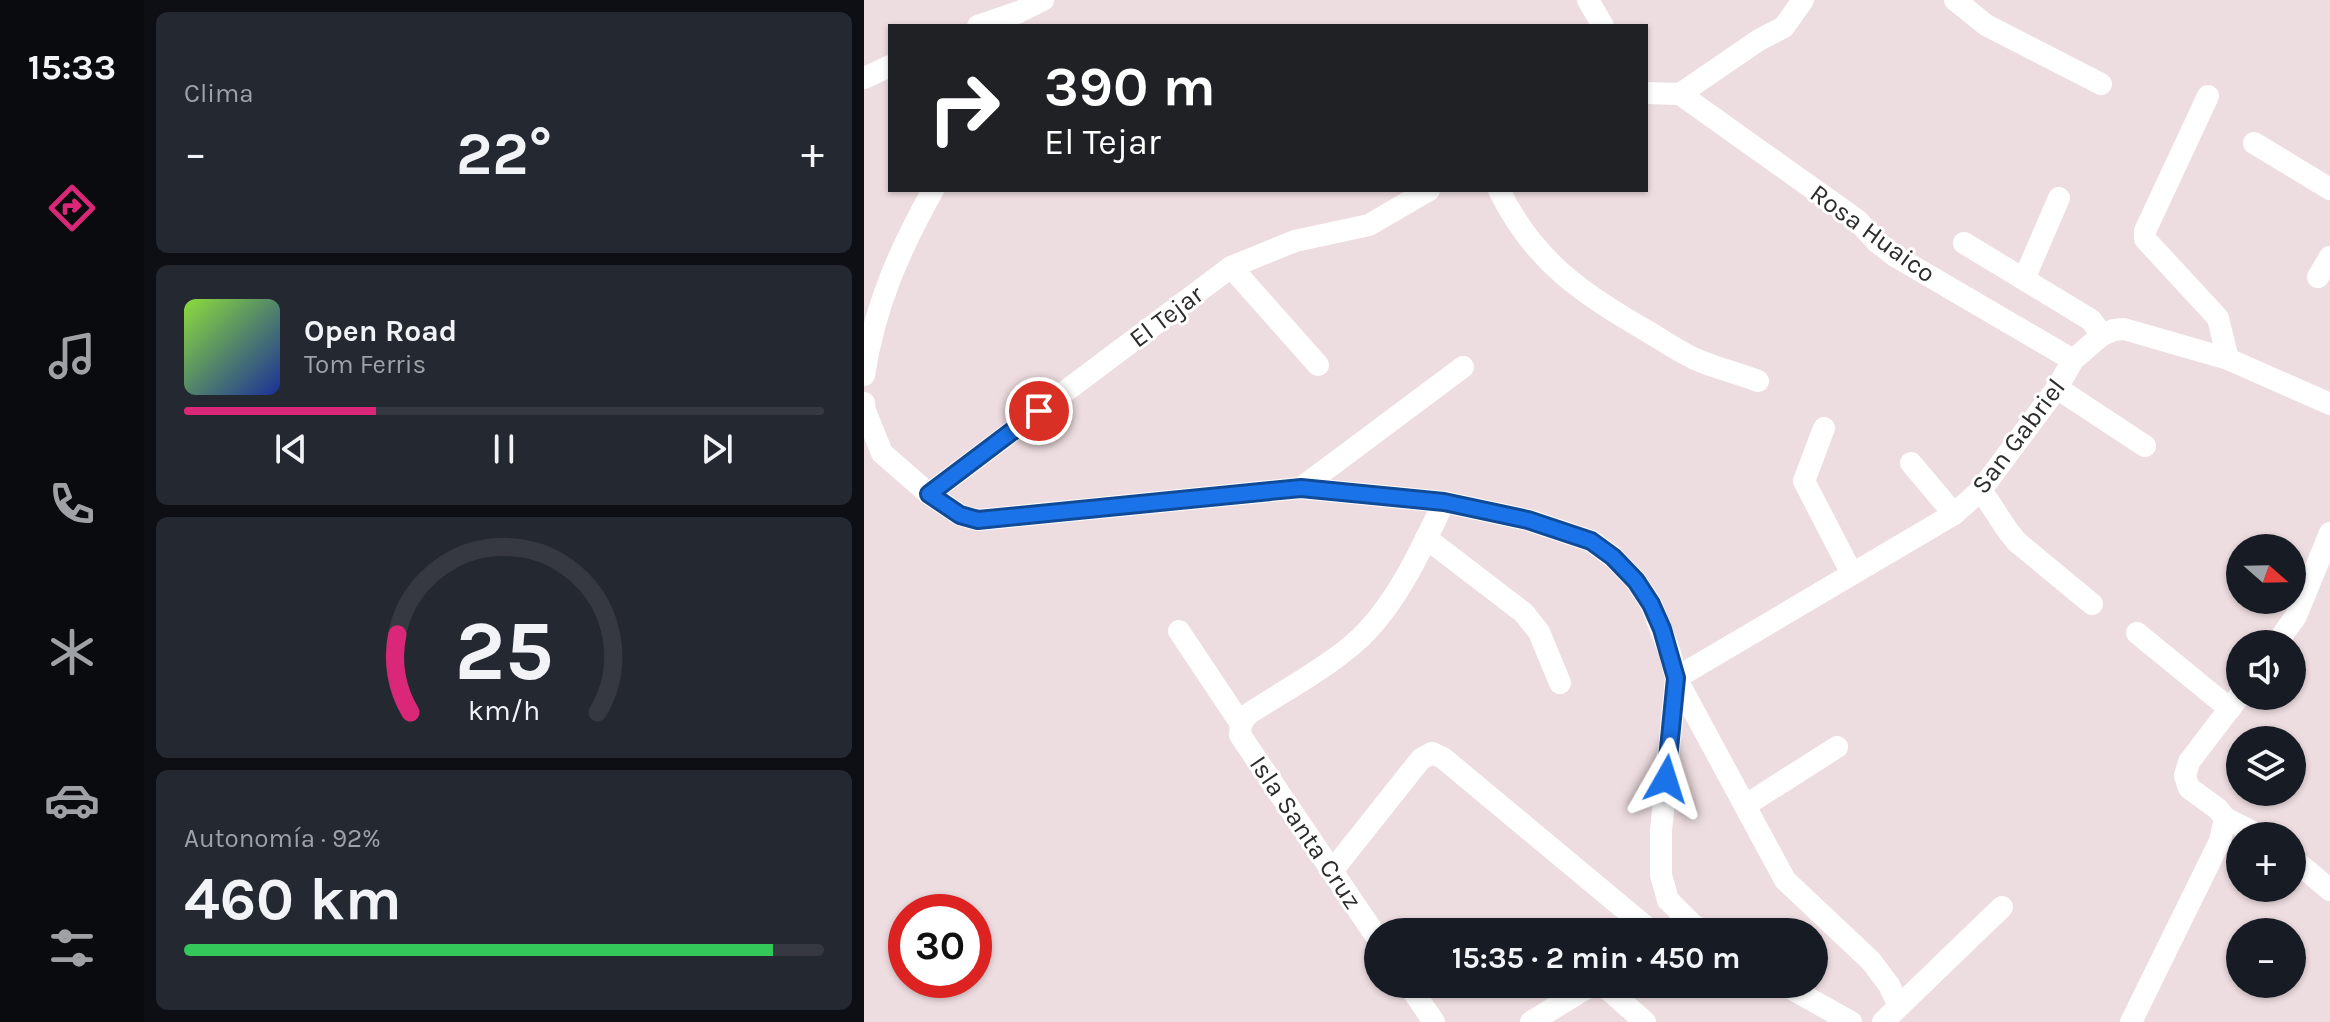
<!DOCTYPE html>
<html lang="es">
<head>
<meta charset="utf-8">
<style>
  :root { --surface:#171b24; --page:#242831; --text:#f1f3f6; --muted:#9ea1a6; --line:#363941; --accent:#db2777 }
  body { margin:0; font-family:Karla,sans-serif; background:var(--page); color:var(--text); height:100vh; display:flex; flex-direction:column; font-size:30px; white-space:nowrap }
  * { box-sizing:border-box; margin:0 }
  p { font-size:26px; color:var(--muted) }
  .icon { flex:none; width:44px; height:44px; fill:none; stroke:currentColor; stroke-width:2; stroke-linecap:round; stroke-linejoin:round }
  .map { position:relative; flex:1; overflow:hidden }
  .details { display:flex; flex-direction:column; gap:12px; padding:12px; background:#0d0f14; width:720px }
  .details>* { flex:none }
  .guide { position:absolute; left:24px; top:24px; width:760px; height:168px; border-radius:0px; box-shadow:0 2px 6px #0004; background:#202124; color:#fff; overflow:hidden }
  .needle { width:52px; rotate:110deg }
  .buttons { position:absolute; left:1362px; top:534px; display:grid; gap:16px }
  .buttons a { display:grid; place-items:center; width:80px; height:80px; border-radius:50%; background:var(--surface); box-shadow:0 2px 6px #0004; font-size:40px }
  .speed { position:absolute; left:24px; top:894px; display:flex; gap:16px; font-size:40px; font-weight:700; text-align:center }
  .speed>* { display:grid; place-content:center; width:104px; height:104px; border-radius:50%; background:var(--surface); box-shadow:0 2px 6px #0004; line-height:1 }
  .speed .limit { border:12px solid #d22; background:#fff; color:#111 }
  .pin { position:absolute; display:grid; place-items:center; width:68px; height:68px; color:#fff; margin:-34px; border:4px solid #fff; border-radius:50%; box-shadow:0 2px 8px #0007 }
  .me { position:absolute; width:88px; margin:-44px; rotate:6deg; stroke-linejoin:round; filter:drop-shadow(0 0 6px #0008) }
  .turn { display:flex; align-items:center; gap:28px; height:168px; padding:0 24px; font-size:36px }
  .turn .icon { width:104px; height:104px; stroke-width:2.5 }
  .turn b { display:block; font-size:56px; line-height:68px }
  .big { font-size:60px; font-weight:700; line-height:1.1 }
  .details .tile { flex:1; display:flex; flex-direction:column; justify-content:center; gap:12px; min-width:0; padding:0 28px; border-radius:12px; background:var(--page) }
  .details .dial { align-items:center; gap:0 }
  .dial svg { height:208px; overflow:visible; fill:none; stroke:var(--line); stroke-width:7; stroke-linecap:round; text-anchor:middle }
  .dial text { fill:var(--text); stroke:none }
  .song { display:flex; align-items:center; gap:24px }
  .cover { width:96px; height:96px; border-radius:12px; background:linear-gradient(135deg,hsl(90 70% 55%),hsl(230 70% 35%)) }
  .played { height:8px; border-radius:4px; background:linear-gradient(90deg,var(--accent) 30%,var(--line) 30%) }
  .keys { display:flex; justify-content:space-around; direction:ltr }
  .heat { display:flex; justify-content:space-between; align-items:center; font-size:44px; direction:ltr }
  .charge { height:12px; border-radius:6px; background:linear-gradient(90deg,#34c759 92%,var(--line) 0) }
  .trip { position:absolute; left:500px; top:918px; width:464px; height:80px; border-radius:40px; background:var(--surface); box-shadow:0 2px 6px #0004; font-weight:700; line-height:80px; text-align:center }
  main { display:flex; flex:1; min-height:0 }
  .menu { display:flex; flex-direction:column; width:144px; justify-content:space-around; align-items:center; background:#090b0e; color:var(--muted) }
  .menu .icon { width:56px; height:56px }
  .menu .selected { color:var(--accent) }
  .menu b { font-size:36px; color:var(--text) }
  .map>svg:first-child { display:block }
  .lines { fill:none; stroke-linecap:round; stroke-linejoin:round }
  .minor { stroke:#fff; stroke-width:22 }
  .route-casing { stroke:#114b97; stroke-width:20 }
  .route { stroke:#1a73e8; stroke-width:14 }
  .labels { text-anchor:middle; stroke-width:6; stroke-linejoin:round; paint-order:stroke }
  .street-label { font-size:26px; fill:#2c2c2c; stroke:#fff }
</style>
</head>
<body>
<main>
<nav class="menu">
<b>15:33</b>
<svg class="icon selected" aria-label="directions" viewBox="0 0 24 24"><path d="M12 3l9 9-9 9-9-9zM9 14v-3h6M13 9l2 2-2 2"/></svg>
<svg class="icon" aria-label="music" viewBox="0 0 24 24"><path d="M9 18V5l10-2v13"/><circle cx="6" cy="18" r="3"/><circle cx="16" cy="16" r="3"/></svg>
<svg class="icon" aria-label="phone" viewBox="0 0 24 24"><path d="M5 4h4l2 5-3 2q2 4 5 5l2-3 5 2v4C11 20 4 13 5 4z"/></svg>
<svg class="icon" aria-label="climate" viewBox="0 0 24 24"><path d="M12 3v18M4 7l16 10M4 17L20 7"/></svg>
<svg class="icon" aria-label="car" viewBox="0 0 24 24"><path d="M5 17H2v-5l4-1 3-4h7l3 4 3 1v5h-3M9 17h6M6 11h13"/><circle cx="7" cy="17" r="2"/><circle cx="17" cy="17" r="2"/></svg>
<svg class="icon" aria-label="filters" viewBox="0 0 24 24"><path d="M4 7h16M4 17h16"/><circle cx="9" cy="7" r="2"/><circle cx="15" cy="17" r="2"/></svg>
</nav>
<section class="details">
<div class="tile"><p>Clima</p>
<div class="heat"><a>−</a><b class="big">22°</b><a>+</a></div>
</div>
<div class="tile">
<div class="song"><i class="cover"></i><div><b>Open Road</b><p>Tom Ferris</p></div></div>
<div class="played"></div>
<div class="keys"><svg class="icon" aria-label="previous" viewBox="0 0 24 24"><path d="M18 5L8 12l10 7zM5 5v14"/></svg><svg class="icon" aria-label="pause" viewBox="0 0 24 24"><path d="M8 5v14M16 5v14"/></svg><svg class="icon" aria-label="next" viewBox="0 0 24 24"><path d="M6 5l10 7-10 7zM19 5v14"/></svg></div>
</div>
<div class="tile dial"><svg viewBox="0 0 100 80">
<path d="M14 69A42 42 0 1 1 86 69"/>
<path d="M14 69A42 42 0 0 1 9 39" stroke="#db2777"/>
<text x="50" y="56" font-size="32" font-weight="700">25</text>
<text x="50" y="72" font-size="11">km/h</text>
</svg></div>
<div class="tile"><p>Autonomía · 92%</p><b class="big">460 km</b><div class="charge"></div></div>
</section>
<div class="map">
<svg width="1466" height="1022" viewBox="0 0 1466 1022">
  <rect width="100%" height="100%" fill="#eedde0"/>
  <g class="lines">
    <!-- minor -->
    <g class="minor">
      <path d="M724 0 739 26"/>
      <path d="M1091 0 1122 25 1237 84"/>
      <path d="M114 26 155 12 179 0"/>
      <path d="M0 78 26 66"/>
      <path d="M782 93 816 94 895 40 920 27 939 0"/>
      <path d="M816 94 993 220 1013 242 1031 256 1209 360"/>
      <path d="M1344 96 1281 231V239L1354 318 1364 359"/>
      <path d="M1390 143 1466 189"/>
      <path d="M635 190C669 260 718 294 783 331 798 340 814 351 831 359 851 368 874 373 894 381"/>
      <path d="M1100 243 1227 320 1238 335"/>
      <path d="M367 267 454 365"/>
      <path d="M1454 277 1466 257"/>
      <path d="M1160 279 1195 198"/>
      <path d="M0 375C11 305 35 251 69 190"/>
      <path d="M1193 388 1281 446"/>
      <path d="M0 403 1 411 18 453 65 494 96 515 114 520 437 488 580 502 664 520 727 541 749 557 772 581 787 604 806 653 812 678 797 831V875L804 900 828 924 840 932"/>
      <path d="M960 428 940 481 988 574"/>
      <path d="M1047 463 1090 514"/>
      <path d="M437 488 599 367"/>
      <path d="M1117 490 1144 531 1153 542 1228 604"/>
      <path d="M65 494 367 267 431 241 505 225 565 190"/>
      <path d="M562 538 660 613 675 632 696 683"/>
      <path d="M315 631 377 724"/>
      <path d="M1273 633 1366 709"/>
      <path d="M1412 644 1432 616 1466 533"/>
      <path d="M377 724 383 715C419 691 476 661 504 630 538 593 558 547 580 502"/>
      <path d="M377 724 376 735 514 939"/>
      <path d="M882 805 973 747"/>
      <path d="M1361 818 1397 836"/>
      <path d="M1428 858 1466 890"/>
      <path d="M468 871 557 759 568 753 579 758 788 932"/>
      <path d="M544 984 570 1022"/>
      <path d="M738 984 781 1022"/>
      <path d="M919 984 987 1022"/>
      <path d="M1035 1006 1025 985 1007 961 921 880 812 678 1090 514 1117 490 1193 388 1209 360 1238 335 1250 330 1260 329 1364 359 1466 404"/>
      <path d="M667 1022 729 984"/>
      <path d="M1019 1022 1138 907"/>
      <path d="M1267 1022 1356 841 1361 818 1354 809 1325 788 1321 776 1325 762 1376 695"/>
    </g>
  </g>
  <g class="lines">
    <!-- route casing -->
    <g class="route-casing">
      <path id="route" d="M175 411 65 494 96 515 114 520 437 488 580 502 664 520 727 541 749 557 772 581 787 604 798 629 812 678 802 779"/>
    </g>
    <!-- route -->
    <use href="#route" class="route"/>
  </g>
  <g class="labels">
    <!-- street labels -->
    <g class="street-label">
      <text transform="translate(1009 233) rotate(36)" y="9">Rosa Huaico</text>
      <text transform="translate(302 316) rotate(-37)" y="9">El Tejar</text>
      <text transform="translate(1154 436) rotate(-53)" y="9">San Gabriel</text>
      <text transform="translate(442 832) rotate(56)" y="9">Isla Santa Cruz</text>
    </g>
  </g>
</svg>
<div class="buttons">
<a><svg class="needle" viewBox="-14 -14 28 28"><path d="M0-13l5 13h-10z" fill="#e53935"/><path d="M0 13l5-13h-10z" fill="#9ea1a6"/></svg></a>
<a><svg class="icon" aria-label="sound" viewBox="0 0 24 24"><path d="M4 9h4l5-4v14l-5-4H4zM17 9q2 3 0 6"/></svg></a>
<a><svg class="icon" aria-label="layers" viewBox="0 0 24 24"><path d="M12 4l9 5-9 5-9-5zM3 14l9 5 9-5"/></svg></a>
<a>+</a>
<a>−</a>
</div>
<div class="speed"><div class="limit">30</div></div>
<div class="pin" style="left:175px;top:411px;background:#d93025"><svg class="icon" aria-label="arrive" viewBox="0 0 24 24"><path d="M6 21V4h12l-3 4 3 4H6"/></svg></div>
<svg class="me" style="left:802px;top:779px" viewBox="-20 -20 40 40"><path d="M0-17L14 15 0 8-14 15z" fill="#1a73e8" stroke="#fff" stroke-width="4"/></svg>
<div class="trip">15:35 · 2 min · 450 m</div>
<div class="guide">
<div class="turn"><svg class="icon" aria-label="right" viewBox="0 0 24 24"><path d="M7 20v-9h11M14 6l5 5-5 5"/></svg><div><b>390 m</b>El Tejar</div></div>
</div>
</div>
</main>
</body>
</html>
